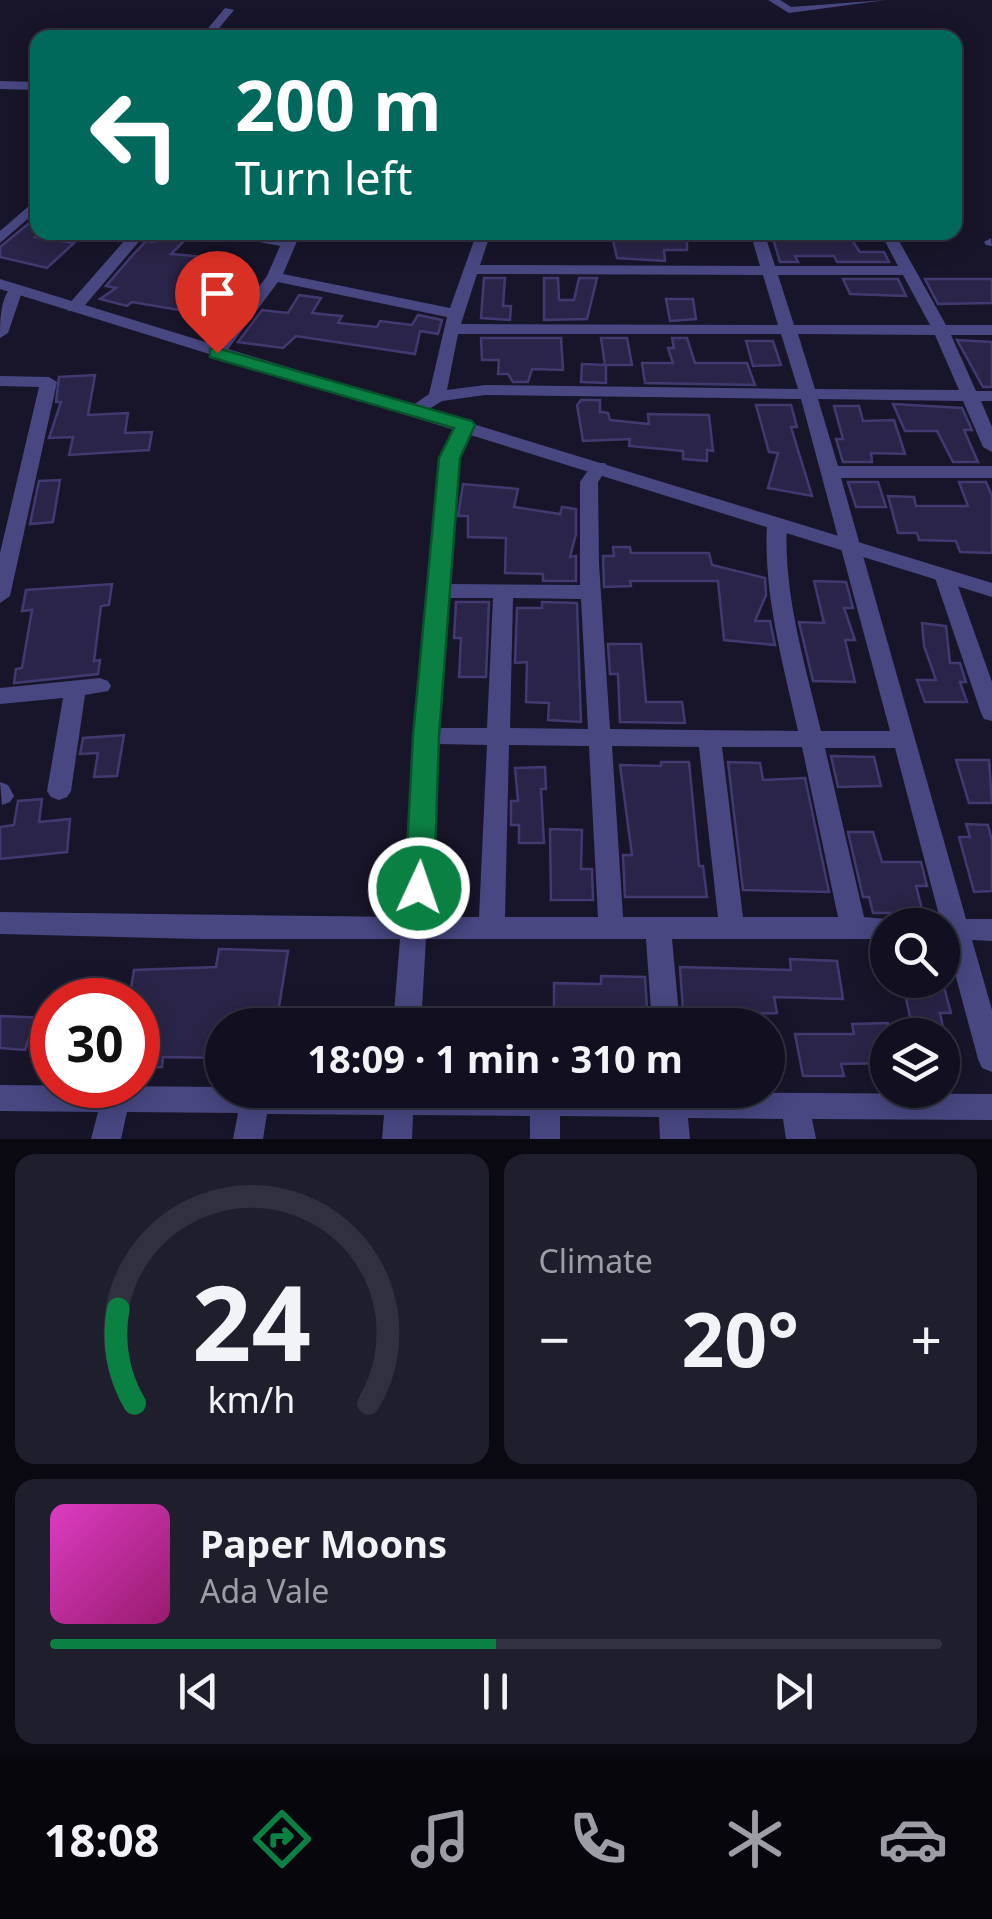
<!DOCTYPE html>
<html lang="en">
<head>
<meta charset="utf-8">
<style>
  :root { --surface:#121020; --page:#1f1e2d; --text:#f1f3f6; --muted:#9c9da5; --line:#31303e; --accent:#0b8043 }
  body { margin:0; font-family:"Noto Sans",sans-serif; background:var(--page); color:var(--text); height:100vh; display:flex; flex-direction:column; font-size:38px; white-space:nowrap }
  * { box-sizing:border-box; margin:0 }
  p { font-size:32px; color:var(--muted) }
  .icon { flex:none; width:55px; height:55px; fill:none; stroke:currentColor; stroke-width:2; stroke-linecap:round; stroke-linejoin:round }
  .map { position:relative; height:1139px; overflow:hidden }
  .side { display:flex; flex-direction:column; gap:15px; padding:15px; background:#0a0912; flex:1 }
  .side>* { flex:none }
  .banner { position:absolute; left:30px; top:30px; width:932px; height:210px; border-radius:20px; box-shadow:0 5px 25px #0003,0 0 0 2px var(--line); background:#00695c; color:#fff; overflow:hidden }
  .fabs { position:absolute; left:870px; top:908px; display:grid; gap:20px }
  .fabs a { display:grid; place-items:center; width:90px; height:90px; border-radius:50%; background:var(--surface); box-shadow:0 5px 25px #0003,0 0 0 2px var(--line); font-size:50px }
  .speed { position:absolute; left:30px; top:978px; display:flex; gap:20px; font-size:50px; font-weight:700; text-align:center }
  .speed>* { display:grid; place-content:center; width:130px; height:130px; border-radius:50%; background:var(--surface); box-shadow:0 5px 25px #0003,0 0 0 2px var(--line); line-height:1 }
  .speed .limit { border:15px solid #d22; background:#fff; color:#111 }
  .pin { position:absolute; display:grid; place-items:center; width:85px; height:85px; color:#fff; margin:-102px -42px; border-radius:50% 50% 50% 0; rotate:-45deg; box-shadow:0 0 10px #0007 }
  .pin .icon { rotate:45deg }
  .me { position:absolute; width:110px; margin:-55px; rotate:3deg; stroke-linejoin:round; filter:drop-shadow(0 0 8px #0008) }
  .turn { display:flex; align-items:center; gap:35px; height:210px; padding:0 40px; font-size:45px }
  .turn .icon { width:130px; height:130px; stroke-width:2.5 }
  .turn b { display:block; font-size:70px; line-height:85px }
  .big { font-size:75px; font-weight:700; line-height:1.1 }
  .side .widget { flex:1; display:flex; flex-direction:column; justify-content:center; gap:15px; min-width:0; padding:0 35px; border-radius:20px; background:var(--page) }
  .side .dial { align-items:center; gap:0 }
  .dial svg { height:260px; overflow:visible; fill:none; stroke:var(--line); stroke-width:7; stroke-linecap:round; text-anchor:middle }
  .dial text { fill:var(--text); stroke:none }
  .song { display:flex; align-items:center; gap:30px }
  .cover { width:120px; height:120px; border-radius:15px; background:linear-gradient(135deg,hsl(310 70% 55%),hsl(320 70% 35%)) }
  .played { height:10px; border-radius:5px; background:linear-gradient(90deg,var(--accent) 50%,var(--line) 50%) }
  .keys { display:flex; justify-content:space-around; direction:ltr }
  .heat { display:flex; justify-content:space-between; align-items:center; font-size:55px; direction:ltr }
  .side .tiles { flex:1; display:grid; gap:15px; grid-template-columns:1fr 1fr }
  .widget:last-child { grid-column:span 2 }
  .trip { position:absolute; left:205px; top:1008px; width:580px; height:100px; border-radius:50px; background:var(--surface); box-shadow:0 5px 25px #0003,0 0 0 2px var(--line); font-weight:700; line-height:100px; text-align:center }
  .tab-bar { display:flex; height:160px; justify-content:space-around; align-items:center; background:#07060d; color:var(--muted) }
  .tab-bar .icon { width:70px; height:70px }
  .tab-bar .current { color:var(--accent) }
  .tab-bar b { font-size:45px; color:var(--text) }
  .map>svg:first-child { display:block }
  .building { fill:#2a2448; stroke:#433971; stroke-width:2.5 }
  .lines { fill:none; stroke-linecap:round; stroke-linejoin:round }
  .minor { fill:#484782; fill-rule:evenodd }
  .tertiary { fill:#484782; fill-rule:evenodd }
  .route { fill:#0b8043; stroke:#07532c; stroke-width:2.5 }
</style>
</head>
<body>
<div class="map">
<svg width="992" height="1139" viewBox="0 0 992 1139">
  <rect width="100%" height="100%" fill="#18152a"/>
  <!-- building -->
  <g class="building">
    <path d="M28 224 38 225 39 232 35 237 74 243 47 268 0 257V247Z"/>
    <path d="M164 232 189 236 171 254 217 258 189 300 179 310 132 302 127 306 100 299 116 288 106 286 131 257 146 241 154 242Z"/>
    <path d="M611 232 687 234V250H664L665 261 617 258Z"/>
    <path d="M771 232H787L789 238 849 236 860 252H884L889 262H837L834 256H795L798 262H780Z"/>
    <path d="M484 278H505L503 306H511L510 320 481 318Z"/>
    <path d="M544 278H558L559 300H574L579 278H597L587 319 544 320Z"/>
    <path d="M843 279H898L906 296 850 294Z"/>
    <path d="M925 279H992V303L938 304Z"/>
    <path d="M299 295 321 298 312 313 342 316 338 323 377 327 380 321 412 325 418 315 442 320 438 334 420 331 415 354 296 336 283 348 238 342 262 310 288 313Z"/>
    <path d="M666 299H693L696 319 670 321Z"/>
    <path d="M481 338H561L563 370 532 369 528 382H513L508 374H498L499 360H482Z"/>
    <path d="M601 338H627L632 365H606V383L581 382 582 364 605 365Z"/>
    <path d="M672 338H687L695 363H747L755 385 645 383 642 363H673L668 348H674Z"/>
    <path d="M957 340 992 342V387H983Z"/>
    <path d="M746 341H773L781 365 753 366Z"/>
    <path d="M95 375 88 415 128 413 125 433 152 432 149 450 69 455 73 437 49 438 61 402H56L59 377Z"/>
    <path d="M581 400H600V412L608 413 610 420 649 424 648 414 709 415 713 451 707 450V461L683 459V451L629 446 630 439 583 441 577 405Z"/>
    <path d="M893 404 962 408 972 430H964L978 462H953L937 431H905Z"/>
    <path d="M756 405H791L797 427H791L812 496 768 488 778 453 769 452Z"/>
    <path d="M834 406H859L863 421 894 420 905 454 871 453 872 462H843L836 439H843Z"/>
    <path d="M60 480 53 522 30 524 39 481Z"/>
    <path d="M848 482H878L886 507H856Z"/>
    <path d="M959 482H986L992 496V553L960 552 956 541 919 540 917 533H898L888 496 914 497 916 506H968Z"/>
    <path d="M463 484 518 489 514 507 560 514 562 507 576 509V534L570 557 576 556V581H543V574L505 573 506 538 468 537V516H458Z"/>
    <path d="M613 547H630L631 553H709L712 565 765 578 766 595 755 621H770L775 645 724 640 718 581H630L631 586 604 587 603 556H614Z"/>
    <path d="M814 581 846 582 853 608H844L855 640H845L855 682 813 681 799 622 824 623Z"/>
    <path d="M112 584 109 605 101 606 94 661 100 660 98 674 14 683 16 669 22 668 32 610 22 611 26 590Z"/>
    <path d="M456 602H489L486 677H459L461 638H454Z"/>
    <path d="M542 602 577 603 581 722 548 720 549 703 526 702 527 662 515 663 517 608H542Z"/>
    <path d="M922 623 946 626 950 663H960L966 682H960L967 702H925L917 680H936L924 646Z"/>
    <path d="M608 644H641L646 702H682L685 723 620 722 618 674H610Z"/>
    <path d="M124 735 117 776 94 777 98 753 80 754 83 738Z"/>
    <path d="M831 756 874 757 881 786 838 787Z"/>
    <path d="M956 760H989L992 803H969Z"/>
    <path d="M661 762H689L699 866H703L707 897H625L623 855H632L620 765 661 766Z"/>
    <path d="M728 762 760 763 763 780 805 778 829 892 743 890Z"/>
    <path d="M545 767 546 789H541L544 843H519V825H511V801H518L515 768Z"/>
    <path d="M42 799 39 822 70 819 67 852 0 859V827L14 825 18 801Z"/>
    <path d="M966 824 988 825 992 841V891L974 892 959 837H970Z"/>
    <path d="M550 829 582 830 581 869H592L593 900H551Z"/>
    <path d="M848 832H873L882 862H921L927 886H916L923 913H873L869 897H863Z"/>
    <path d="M463 879 462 913H433L434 880Z"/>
    <path d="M219 949 288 951 276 1025H222L219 1058 163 1057 162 1067 138 1068V1000H129L134 970 216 967Z"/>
    <path d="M790 959 837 961 843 999 774 997 777 1013 723 1015 724 1025H684L680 967 791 970Z"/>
    <path d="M601 976 645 977 648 1025H554V983L601 984Z"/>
    <path d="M902 980H942L951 1013H940L943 1027 912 1026Z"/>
    <path d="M0 1016 24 1017 44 1018 37 1038H29L25 1050 0 1048Z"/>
    <path d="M888 1023V1063L841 1064 844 1076H803L795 1034H854L852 1024Z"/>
  </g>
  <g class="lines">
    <!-- minor -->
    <g class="minor">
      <path d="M768 0H780L791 7 886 0 789 13Z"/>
      <path d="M225 8 234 10 211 38H200Z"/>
      <path d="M0 81 38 82V90L0 89Z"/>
      <path d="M38 198V210L0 243V231Z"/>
      <path d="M132 232H147L80 311H68V305Z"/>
      <path d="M208 232H248L284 238 287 232H301L283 274 450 308 477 232H491L480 265 760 266 750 232H764L775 266H898L880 232H894L946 325H992V335H951L976 391H992V401H981L992 427V452L983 447 963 401 818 399 838 466H992V478H841L966 919H992V941L972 940 992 1010V1072L982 1068 978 1059 946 940H942V925H931L940 919 895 748H825L864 917 897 920 899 925H888V939H672L680 1025H652L646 939H426L421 1025H393L400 939H199L0 934V912L402 917 440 458 456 425 465 420 474 425 458 458 450 584 580 585V482L593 463H605L608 467 598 482 599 564 610 729 798 731C783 663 763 593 767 524L777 518 787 524C783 594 805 663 821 731H890L801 399 485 395 442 401 421 414H409L406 410 429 394 447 317 278 282 223 356H211V350L267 276 280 246ZM477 274 763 275 778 325 461 324ZM778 275H903L930 325H794ZM458 334H781L798 389 485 385 447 390ZM798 334 935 335 959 390 815 389ZM449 598H493L487 728H440ZM513 598 581 599 588 729 510 728ZM439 744 487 745 479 917H428ZM509 745 589 746 598 917H505ZM612 746 699 747 718 917H623ZM722 747H802L838 917H743Z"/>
      <path d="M991 238 992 246 986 245 984 242Z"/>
      <path d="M15 284 23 289 8 333 0 338C0 320 0 294 15 284Z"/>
      <path d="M0 376 49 377 57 382 10 596 0 603V553L39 387 0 386Z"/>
      <path d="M944 569 954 575 992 682V721L984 719 981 713 934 575Z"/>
      <path d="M100 678 108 681 111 686 108 691 85 695 71 791 67 797 59 800 51 797 47 791 63 698 0 704V688Z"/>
      <path d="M0 782 8 785 14 796 10 802 2 805Z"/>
      <path d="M0 1085 222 1087V1090L992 1094V1120L812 1119 816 1139H786L783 1119 688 1118 690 1139H660L659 1117 560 1116V1139H530V1116L413 1115 412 1139H382L384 1115 267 1114 263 1139H233L238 1113 127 1112 121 1139H91L98 1112 0 1111Z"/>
    </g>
    <!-- tertiary -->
    <path class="tertiary" d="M0 279 992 583V597L0 289Z"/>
  </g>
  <!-- route -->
  <path class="route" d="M217 348 472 421 475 425 460 458 439 736 434 888 429 897 419 900 409 897 405 888 413 736 439 458 454 428 210 357V349Z"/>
</svg>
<div class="fabs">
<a><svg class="icon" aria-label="search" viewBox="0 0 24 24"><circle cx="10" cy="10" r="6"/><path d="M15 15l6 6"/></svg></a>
<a><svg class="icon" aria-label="layers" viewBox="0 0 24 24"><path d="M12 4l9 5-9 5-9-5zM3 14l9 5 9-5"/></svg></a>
</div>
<div class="speed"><div class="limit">30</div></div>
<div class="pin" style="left:217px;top:353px;background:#d93025"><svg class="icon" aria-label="arrive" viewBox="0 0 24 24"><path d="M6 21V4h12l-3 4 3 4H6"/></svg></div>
<svg class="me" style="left:419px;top:888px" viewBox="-20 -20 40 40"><circle r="17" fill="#0b8043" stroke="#fff" stroke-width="3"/><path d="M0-11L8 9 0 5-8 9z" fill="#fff"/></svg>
<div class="trip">18:09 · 1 min · 310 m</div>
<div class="banner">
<div class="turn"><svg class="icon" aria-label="left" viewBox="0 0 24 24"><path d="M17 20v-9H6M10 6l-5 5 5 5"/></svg><div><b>200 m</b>Turn left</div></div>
</div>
</div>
<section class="side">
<div class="tiles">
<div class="widget dial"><svg viewBox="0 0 100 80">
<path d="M14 69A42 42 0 1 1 86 69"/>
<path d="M14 69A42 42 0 0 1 9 40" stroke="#0b8043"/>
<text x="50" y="56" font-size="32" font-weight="700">24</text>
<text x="50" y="72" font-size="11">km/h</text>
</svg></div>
<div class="widget"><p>Climate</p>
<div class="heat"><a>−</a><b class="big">20°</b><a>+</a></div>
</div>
<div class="widget">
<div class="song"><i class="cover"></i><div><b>Paper Moons</b><p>Ada Vale</p></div></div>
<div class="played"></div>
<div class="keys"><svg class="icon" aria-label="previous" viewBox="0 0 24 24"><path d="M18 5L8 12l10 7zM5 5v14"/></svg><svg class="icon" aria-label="pause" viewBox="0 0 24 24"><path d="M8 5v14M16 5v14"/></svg><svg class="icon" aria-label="next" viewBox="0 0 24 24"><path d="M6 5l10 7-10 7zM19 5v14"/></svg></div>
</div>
</div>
</section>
<nav class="tab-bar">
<b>18:08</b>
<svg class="icon current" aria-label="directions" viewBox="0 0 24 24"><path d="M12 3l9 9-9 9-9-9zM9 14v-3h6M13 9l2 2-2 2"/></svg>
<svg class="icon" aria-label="music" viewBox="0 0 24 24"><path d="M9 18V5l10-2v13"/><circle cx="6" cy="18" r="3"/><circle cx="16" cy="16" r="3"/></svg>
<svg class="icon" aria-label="phone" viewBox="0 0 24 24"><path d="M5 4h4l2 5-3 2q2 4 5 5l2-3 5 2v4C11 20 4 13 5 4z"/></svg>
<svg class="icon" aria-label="climate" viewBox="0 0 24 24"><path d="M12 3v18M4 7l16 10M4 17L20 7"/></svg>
<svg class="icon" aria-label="car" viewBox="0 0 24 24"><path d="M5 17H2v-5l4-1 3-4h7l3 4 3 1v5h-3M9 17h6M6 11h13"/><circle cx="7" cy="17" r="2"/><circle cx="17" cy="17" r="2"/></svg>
</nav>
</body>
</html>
